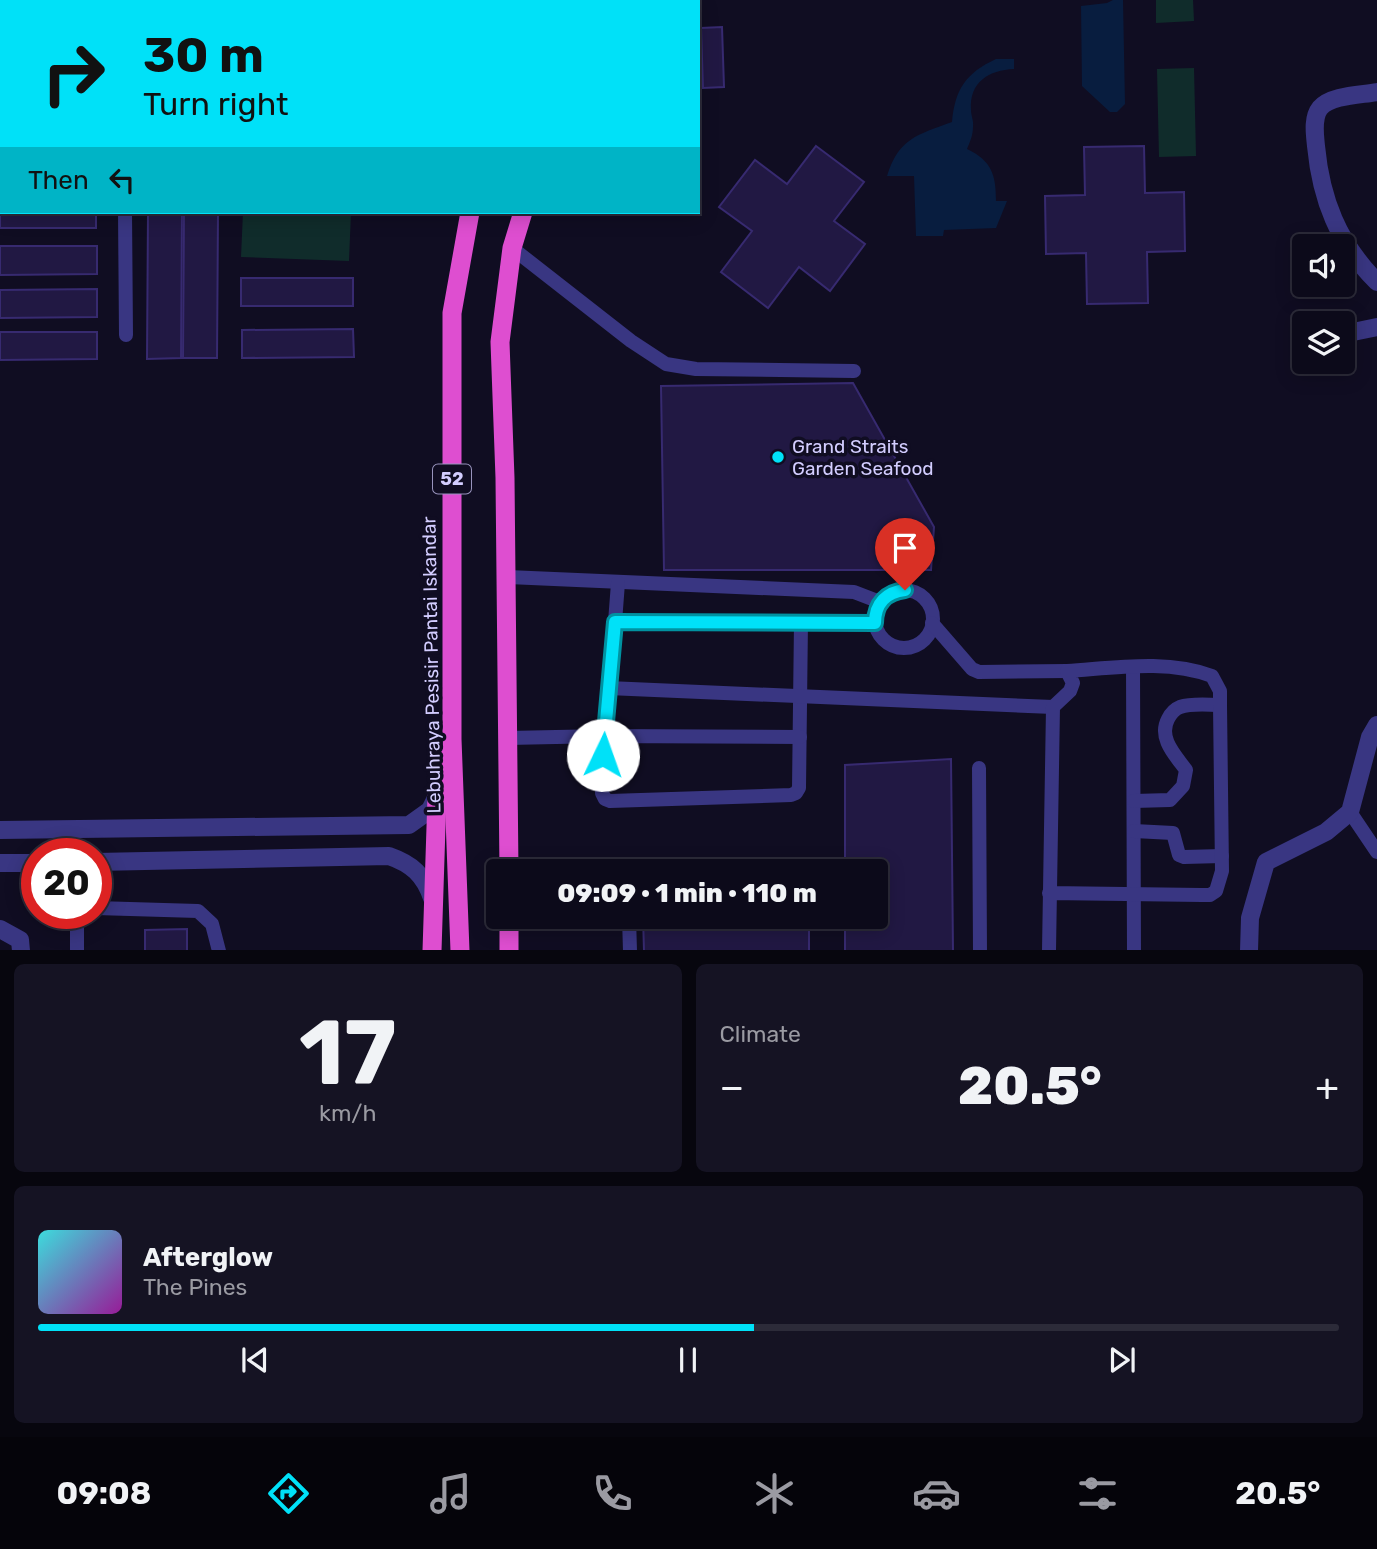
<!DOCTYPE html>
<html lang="en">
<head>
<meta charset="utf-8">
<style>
  :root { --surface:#0c0a1a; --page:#151323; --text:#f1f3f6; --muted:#9a9aa2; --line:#2c2b39; --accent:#00e1f8 }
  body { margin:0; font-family:Rubik,sans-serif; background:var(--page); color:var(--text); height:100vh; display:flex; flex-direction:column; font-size:26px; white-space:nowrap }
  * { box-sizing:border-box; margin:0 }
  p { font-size:23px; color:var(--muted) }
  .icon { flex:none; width:38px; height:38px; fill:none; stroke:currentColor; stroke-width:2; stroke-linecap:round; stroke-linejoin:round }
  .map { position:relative; height:950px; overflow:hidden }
  .side { display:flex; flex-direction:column; gap:14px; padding:14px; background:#07060e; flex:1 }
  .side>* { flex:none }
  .banner { position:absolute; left:0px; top:0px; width:700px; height:214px; box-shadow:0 4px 18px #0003,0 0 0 2px var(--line); background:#00e1f8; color:#111; overflow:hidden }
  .controls { position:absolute; left:1292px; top:234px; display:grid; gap:14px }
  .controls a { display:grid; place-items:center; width:63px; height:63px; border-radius:7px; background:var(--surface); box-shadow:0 4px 18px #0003,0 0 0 2px var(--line); font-size:35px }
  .speed { position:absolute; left:21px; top:838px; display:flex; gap:14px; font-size:35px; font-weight:700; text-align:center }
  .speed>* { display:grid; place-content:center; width:91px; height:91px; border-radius:50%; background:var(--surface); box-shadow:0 4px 18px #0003,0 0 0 2px var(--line); line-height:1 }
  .speed .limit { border:10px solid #d22; background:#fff; color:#111 }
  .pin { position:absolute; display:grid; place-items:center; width:60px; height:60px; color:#fff; margin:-72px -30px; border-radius:50% 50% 50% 0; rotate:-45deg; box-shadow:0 0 7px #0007 }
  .pin .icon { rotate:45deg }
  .me { position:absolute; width:77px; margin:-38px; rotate:3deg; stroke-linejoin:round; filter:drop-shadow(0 0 5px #0008) }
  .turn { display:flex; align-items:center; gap:24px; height:147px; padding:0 28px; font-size:32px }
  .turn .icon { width:91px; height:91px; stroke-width:2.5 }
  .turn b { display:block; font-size:49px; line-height:60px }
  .then { display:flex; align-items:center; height:66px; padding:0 28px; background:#0003; gap:14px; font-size:26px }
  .big { font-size:52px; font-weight:800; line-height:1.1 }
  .side .card { flex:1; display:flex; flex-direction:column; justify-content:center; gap:10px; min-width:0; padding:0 24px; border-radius:10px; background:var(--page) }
  .side .dial { align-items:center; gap:0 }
  .dial b { font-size:91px; line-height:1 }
  .song { display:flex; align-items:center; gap:21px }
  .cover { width:84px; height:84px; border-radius:10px; background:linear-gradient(135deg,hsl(180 70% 55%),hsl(300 70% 35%)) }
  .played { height:7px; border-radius:4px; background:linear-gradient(90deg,var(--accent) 55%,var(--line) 55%) }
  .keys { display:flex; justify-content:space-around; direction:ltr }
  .heat { display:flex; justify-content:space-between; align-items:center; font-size:38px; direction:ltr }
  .side .tiles { flex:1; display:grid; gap:14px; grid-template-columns:1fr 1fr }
  .card:last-child { grid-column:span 2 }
  .trip { position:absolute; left:486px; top:859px; width:402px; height:70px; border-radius:7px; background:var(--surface); box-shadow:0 4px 18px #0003,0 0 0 2px var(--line); font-weight:800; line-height:70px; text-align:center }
  .menu { display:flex; height:112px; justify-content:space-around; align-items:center; background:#05040a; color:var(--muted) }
  .menu .icon { width:49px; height:49px }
  .menu .active { color:var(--accent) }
  .menu b { font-size:32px; color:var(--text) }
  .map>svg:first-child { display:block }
  .green { fill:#102c2b }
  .water { fill:#081d3f }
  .building { fill:#211843; stroke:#372a70; stroke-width:2 }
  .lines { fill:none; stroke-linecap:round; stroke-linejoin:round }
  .service { stroke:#393682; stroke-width:14 }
  .minor { stroke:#393682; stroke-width:18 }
  .trunk { stroke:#de4ed0; stroke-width:19 }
  .route-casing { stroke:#0092a1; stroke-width:18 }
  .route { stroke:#00e1f8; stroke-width:12 }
  .poi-dot { fill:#00e1f8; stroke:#100d22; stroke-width:2.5 }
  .labels { text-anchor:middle; stroke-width:7; stroke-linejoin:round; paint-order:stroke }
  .shield { fill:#100d22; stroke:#9893bd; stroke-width:2 }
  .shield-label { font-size:18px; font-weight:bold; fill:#d3cdff }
  .poi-label { font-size:19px; fill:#d3cdff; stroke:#100d22; text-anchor:start }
  .street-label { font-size:19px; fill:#d3cdff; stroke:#100d22 }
</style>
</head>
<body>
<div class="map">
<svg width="1377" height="951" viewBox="0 0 1377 951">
  <rect width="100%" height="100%" fill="#100d22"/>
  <!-- green -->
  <g class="green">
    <path d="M1156 0H1193L1194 21 1156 23Z"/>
    <path d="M1194 68 1196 156 1159 157 1157 69Z"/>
    <path d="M243 212H351L349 261 241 257Z"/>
  </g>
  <!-- water -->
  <g class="water">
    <path d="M1113 0H1123L1125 104 1117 112H1110L1082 86 1081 6 1107 3Z"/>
    <path d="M996 59H1014V69C989 70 969 82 971 110 971 116 974 121 973 127 973 135 970 142 967 149 992 161 996 175 996 201H1007L996 228 944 230 943 236H916L914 176H887C899 138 917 135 952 122 955 89 966 73 996 59Z"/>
  </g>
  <!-- building -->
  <g class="building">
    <path d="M722 27 724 87 703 88 701 28Z"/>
    <rect x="0" y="108" width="2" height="28"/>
    <path d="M816 146 864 182 834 221 865 244 830 291 799 267 768 308 721 272 752 231 719 207 755 160 787 184Z"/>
    <path d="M1144 146 1145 193 1184 192 1185 251 1147 252 1148 303 1087 304 1086 253 1046 254 1045 196 1085 195 1084 147Z"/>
    <rect x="0" y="155" width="2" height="28"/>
    <path d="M0 200 2 212H96V228H0Z"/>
    <path d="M148 212H182L181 358 147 359Z"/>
    <path d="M184 212H218L217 358H183Z"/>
    <path d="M0 246H97V274L0 275Z"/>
    <rect x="241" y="278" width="112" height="28"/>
    <path d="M97 289V317L0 318V290Z"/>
    <path d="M353 329 354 357 242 358V330Z"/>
    <path d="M0 332H97V359L0 360Z"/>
    <path d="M853 383 934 527 931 570H664L661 386Z"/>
    <path d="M951 759 953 951H845V917H877V872H845V765Z"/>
    <path d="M809 868V872H689Z"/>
    <path d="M643 917H809V951H644Z"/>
    <path d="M187 929V951H145V930Z"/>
  </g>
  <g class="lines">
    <!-- service -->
    <g class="service">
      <path d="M0 26H2"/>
      <path d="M125 212 126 335"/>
      <path d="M512 248 631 341 666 364 696 369 854 371"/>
      <path d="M506 577 854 592 880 602"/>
      <circle cx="904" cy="619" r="29"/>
      <path d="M615 622 618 583"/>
      <path d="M801 622 799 788 796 793 791 795 610 801 605 799 602 793 604 736 615 622 640 621 875 623"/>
      <path d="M932 623 972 669 979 672 1067 671"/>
      <path d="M1133 667 1134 951"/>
      <path d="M608 688 1053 707"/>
      <path d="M508 738 604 736 800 737"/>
      <path d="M979 768 980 951"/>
      <path d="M1134 801 1170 800 1183 786 1186 770C1175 755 1158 738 1168 719 1171 713 1175 709 1180 707 1192 703 1208 705 1220 705"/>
      <path d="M1350 812 1377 852"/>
      <path d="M1134 831 1173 833 1179 855 1184 857 1222 856"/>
      <path d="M96 908 198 911 212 924 219 951"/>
      <path d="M629 917 630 951"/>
      <path d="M77 951V922L83 914"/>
      <path d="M1049 951 1053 707 1070 691 1073 683 1067 671C1114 668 1167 659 1212 676L1220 691V705L1222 871 1216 891 1210 895H1202L1049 893"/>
    </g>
    <!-- minor -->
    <g class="minor">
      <path d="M1377 92C1361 95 1331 95 1320 108 1312 118 1315 135 1316 146 1321 199 1338 243 1377 282"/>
      <path d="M1353 332 1377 327"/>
      <path d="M0 830 409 825 430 810 437 796"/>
      <path d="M96 862 389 856C412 864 424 875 432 898"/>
      <path d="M0 863H37"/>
      <path d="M0 929 20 940 21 951"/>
      <path d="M1249 951 1250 918 1266 862 1326 832 1350 812 1370 737 1377 725"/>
    </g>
    <!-- trunk -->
    <g class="trunk">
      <path d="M536 2 537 0"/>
      <path d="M604 2 605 0"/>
      <path d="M509 872 505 478 500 342 512 248 523 212"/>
      <path d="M509 917V951"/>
      <path d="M432 951 437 796 447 757"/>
      <path d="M460 951 452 739V313L470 212"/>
    </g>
  </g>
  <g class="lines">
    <!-- route casing -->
    <g class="route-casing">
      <path id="route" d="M603 755 615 622 875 623C875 603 887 592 905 590"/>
    </g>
    <!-- route -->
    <use href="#route" class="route"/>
  </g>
  <!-- markers -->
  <circle class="poi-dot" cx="778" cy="457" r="7"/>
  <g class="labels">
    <!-- shield labels -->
    <rect class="shield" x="433" y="464.5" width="38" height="29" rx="5"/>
    <g class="shield-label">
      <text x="452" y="485">52</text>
    </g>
    <!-- poi labels -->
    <g class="poi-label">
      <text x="792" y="453">Grand Straits<tspan x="792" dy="22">Garden Seafood</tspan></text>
    </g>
    <!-- street labels -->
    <g class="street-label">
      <text transform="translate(431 665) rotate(-91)" y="7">Lebuhraya Pesisir Pantai Iskandar</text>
    </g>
  </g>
</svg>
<div class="controls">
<a><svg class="icon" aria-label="sound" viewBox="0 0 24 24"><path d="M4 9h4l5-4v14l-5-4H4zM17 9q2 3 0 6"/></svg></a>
<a><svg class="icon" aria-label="layers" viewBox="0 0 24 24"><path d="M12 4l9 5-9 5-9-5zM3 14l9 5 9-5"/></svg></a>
</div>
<div class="speed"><div class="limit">20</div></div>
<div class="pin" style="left:905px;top:590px;background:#d93025"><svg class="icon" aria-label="arrive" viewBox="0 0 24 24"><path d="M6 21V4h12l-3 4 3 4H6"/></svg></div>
<svg class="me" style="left:603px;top:755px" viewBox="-20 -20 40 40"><circle r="19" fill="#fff"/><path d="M0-13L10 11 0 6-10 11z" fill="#00e1f8"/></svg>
<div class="trip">09:09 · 1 min · 110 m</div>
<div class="banner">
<div class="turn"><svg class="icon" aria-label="right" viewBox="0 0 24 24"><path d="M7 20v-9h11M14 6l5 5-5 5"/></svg><div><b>30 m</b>Turn right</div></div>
<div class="then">Then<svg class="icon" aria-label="left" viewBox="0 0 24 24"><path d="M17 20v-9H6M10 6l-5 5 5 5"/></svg></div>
</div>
</div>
<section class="side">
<div class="tiles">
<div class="card dial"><b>17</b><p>km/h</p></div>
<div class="card"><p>Climate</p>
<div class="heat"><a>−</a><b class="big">20.5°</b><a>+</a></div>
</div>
<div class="card">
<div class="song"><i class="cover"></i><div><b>Afterglow</b><p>The Pines</p></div></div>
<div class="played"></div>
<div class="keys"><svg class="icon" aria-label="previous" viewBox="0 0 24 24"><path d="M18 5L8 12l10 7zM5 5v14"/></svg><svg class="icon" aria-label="pause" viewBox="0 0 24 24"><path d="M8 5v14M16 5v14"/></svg><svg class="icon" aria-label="next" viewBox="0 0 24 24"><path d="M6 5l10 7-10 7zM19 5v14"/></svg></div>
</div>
</div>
</section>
<nav class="menu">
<b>09:08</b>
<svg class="icon active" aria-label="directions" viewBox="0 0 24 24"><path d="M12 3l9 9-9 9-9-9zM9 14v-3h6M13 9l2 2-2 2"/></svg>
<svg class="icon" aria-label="music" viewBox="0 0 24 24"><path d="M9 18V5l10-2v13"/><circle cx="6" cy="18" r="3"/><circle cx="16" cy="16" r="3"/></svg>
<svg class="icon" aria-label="phone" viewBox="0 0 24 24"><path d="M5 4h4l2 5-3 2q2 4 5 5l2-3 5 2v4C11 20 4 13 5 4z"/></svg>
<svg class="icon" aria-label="climate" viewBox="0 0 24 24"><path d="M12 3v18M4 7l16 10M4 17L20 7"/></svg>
<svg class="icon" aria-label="car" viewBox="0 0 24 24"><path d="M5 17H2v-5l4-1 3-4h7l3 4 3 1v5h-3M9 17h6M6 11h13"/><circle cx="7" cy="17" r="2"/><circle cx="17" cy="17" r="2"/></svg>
<svg class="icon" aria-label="filters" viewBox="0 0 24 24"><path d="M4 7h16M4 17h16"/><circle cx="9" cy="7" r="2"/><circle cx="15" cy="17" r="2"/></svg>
<b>20.5°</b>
</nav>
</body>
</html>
